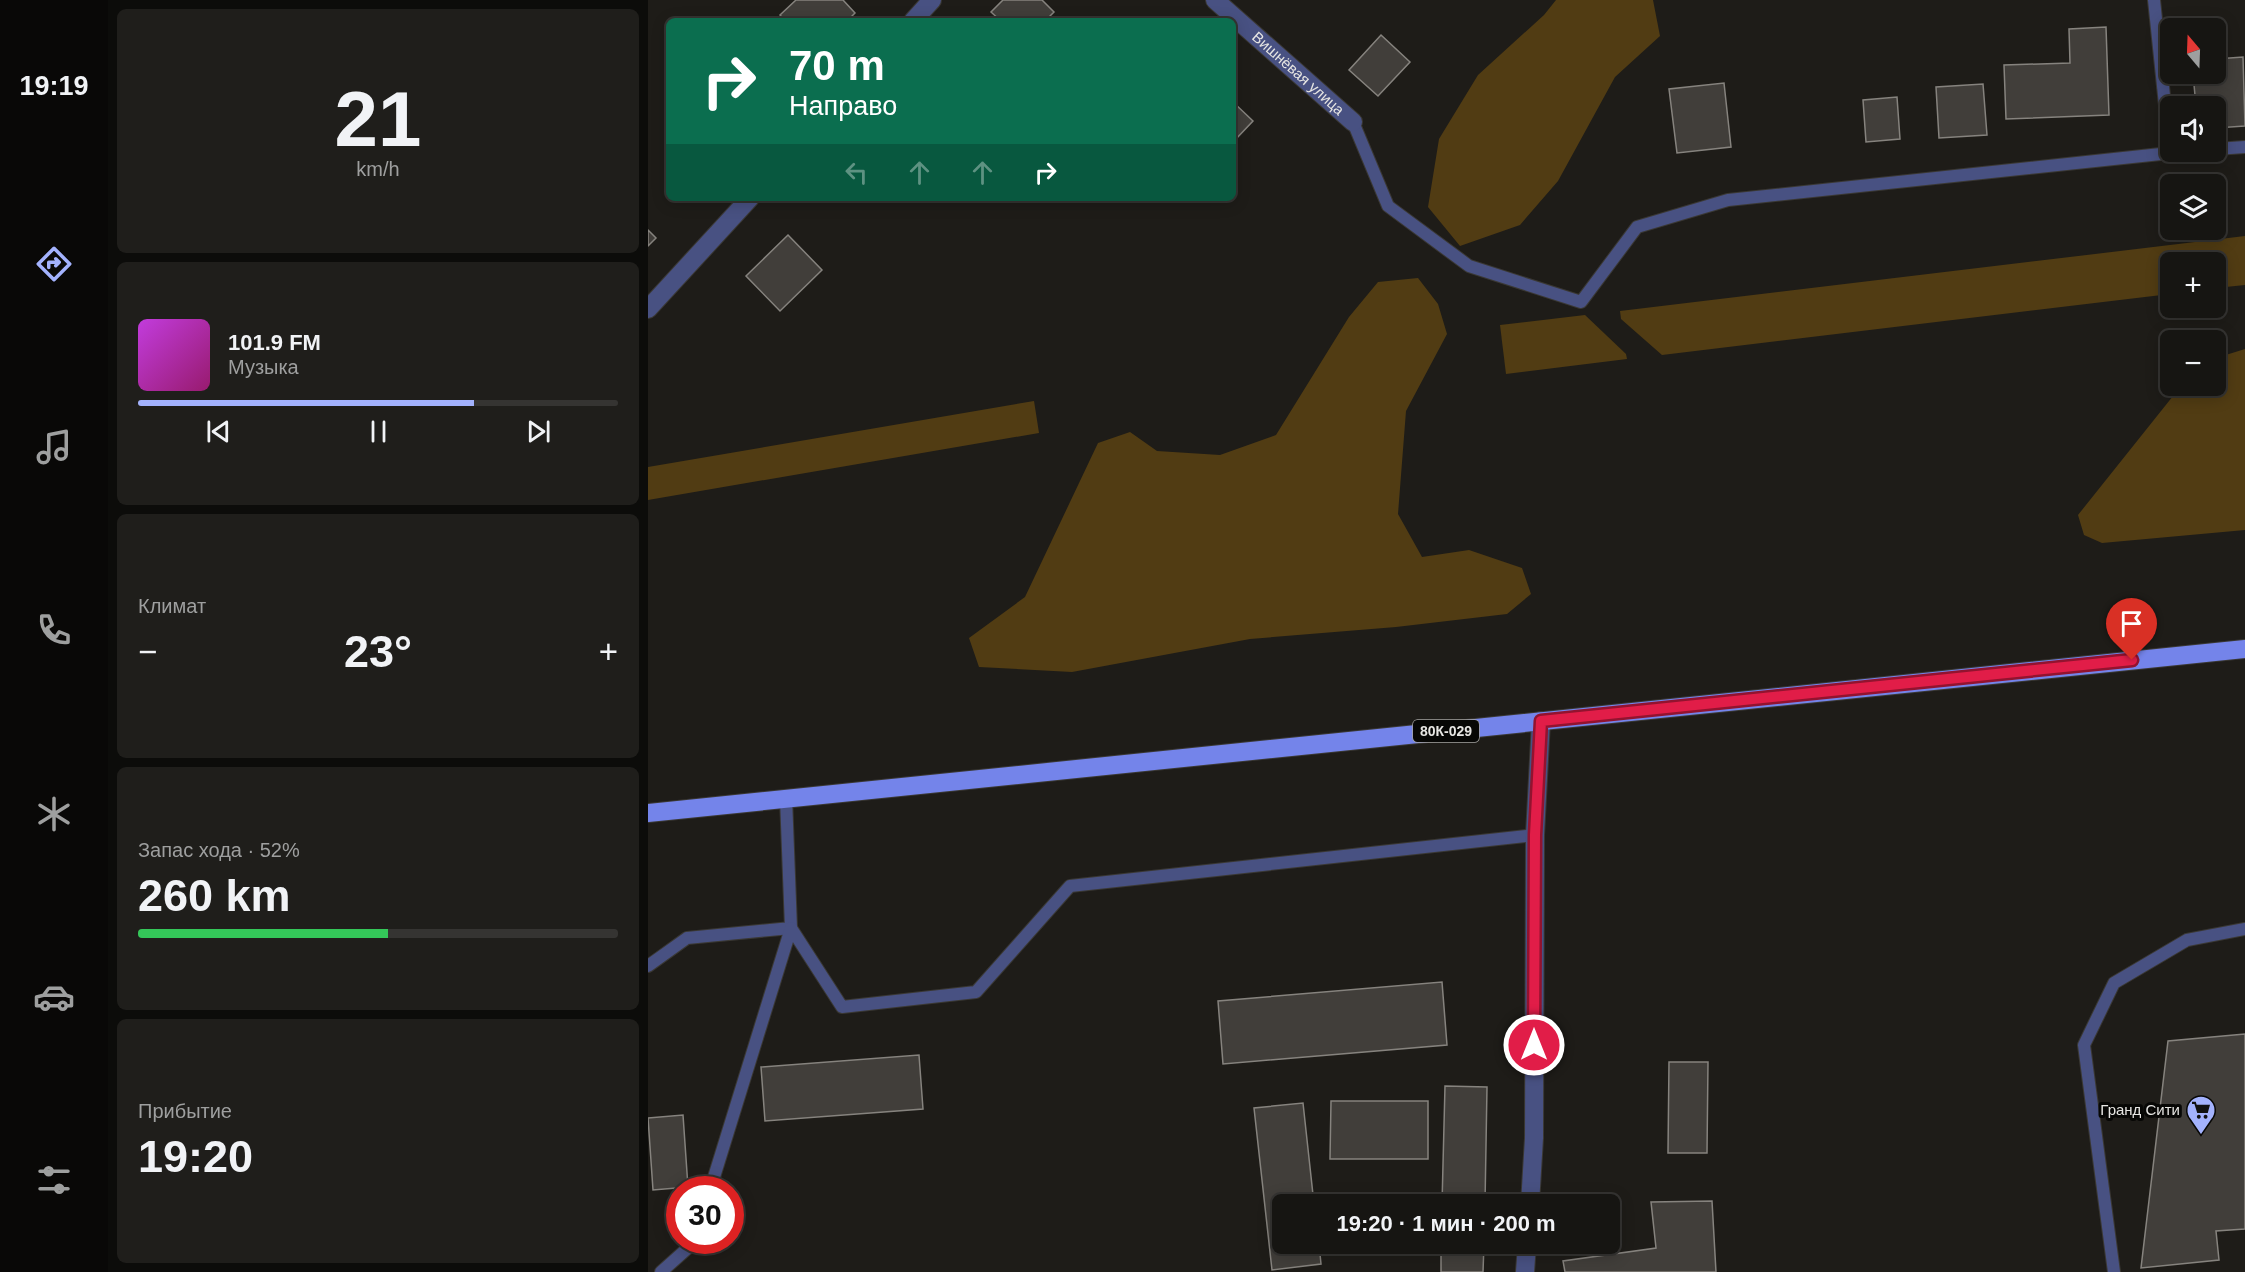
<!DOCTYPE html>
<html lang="ru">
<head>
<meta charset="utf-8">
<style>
  :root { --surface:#161512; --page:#1f1e1b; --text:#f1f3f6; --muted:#9e9f9f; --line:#353432; --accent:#a3b2fd }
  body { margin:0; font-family:Helvetica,sans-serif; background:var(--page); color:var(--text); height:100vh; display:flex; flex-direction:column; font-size:22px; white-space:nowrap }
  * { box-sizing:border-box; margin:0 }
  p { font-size:20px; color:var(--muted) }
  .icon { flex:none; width:33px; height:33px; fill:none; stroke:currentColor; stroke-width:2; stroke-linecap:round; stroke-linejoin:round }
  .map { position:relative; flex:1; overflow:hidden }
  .panel { display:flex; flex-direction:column; gap:9px; padding:9px; background:#0c0c0a; width:540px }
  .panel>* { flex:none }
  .hud { position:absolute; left:18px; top:18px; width:570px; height:183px; border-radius:9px; box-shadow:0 3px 15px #0003,0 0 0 2px var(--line); background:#0b6e4f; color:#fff; overflow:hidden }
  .needle { width:39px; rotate:341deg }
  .fabs { position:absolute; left:1512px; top:18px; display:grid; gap:12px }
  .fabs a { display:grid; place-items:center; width:66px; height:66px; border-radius:9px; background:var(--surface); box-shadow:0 3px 15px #0003,0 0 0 2px var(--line); font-size:30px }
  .speed { position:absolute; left:18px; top:1176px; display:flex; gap:12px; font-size:30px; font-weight:700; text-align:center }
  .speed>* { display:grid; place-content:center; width:78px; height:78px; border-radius:50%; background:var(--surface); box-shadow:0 3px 15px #0003,0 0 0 2px var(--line); line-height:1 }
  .speed .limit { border:9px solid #d22; background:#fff; color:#111 }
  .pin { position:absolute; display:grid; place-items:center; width:51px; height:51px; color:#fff; margin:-62px -26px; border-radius:50% 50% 50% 0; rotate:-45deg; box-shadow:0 0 6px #0007 }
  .pin .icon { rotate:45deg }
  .me { position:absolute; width:66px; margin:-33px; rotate:0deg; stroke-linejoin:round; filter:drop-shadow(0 0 4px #0008) }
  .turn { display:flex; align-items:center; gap:21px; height:126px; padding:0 24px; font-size:27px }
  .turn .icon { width:78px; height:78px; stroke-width:2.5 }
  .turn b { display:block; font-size:42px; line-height:51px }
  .lanes { display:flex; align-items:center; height:57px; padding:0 24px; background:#0003; justify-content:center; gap:30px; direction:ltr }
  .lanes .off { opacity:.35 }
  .big { font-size:45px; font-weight:600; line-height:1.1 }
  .panel .widget { flex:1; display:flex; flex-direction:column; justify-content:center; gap:9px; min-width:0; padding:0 21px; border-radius:9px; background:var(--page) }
  .panel .dial { align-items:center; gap:0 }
  .dial b { font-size:78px; line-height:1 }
  .song { display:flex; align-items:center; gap:18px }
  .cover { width:72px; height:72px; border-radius:9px; background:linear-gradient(135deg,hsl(290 70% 55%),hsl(320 70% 35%)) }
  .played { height:6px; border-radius:3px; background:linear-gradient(90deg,var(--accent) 70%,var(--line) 70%) }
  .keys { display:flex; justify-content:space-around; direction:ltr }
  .heat { display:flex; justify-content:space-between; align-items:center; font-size:33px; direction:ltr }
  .charge { height:9px; border-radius:4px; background:linear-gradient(90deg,#34c759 52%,var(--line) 0) }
  .trip { position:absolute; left:624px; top:1194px; width:348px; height:60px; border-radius:9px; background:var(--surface); box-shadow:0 3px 15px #0003,0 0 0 2px var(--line); font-weight:600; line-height:60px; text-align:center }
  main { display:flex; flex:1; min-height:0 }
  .tabs { display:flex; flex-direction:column; width:108px; justify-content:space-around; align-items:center; background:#090807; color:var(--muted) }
  .tabs .icon { width:42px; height:42px }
  .tabs .current { color:var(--accent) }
  .tabs b { font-size:27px; color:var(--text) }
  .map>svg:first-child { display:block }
  .green { fill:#513c13 }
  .building { fill:#413e3a; stroke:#86837e; stroke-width:1.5 }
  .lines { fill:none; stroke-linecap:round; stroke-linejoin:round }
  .lane-casing { stroke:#3a3834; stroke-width:14 }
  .street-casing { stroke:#3a3834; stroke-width:20 }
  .primary-casing { stroke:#3a3834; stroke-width:20 }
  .lane { stroke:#485182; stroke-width:12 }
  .street { stroke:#485182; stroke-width:18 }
  .primary { stroke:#7484ea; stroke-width:18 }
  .route-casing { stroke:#92132f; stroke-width:15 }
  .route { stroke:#e11d48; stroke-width:10 }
  .labels { text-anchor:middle; stroke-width:6; stroke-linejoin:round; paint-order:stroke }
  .shield { fill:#070705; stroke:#a4a3a0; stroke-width:1.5 }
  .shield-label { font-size:14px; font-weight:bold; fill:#e7e6e3 }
  .street-label { font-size:15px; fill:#e7e6e3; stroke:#070705 }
  .poi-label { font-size:15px; fill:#e7e6e3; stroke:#070705; text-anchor:end }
</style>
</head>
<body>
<main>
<nav class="tabs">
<b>19:19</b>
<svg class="icon current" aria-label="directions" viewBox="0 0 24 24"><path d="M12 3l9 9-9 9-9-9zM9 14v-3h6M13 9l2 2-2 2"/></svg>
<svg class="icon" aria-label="music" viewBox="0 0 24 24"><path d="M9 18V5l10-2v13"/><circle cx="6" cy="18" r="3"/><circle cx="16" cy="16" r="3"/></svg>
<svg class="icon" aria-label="phone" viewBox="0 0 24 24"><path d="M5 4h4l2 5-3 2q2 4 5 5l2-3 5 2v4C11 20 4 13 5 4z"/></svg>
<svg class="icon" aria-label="climate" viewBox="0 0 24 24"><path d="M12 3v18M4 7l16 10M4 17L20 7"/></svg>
<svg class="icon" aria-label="car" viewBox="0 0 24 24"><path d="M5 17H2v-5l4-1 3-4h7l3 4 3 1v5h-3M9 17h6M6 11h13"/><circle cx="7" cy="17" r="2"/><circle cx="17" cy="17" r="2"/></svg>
<svg class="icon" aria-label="filters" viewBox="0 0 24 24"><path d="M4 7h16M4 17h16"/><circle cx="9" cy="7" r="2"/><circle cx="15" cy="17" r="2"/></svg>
</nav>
<section class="panel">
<div class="widget dial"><b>21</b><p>km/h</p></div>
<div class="widget">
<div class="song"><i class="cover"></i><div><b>101.9 FM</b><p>Музыка</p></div></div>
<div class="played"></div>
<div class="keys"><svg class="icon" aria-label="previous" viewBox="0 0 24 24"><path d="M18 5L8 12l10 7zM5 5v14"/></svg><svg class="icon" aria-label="pause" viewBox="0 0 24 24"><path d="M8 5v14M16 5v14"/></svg><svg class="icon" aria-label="next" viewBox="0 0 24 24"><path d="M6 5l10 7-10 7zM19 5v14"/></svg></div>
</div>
<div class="widget"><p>Климат</p>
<div class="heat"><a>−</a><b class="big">23°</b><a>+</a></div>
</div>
<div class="widget"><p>Запас хода · 52%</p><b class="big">260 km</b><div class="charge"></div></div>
<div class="widget"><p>Прибытие</p><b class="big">19:20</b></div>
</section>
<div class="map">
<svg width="1597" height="1272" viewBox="0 0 1597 1272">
  <rect width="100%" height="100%" fill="#1e1c18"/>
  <!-- green -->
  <g class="green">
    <path d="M908 0H1005L1012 36 967 77 910 181 872 225 812 246 780 207 791 139 830 75 896 15Z"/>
    <path d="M1597 236V285L1568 288V262H1522V294L1014 355 973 319 972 311Z"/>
    <path d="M770 278 790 304 799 334 758 411 750 514 774 557 821 550 874 568 883 594 859 614 748 627 602 639 424 672 331 667 321 638 377 597 450 443 482 432 509 451 572 455 628 435 701 317 730 282Z"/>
    <path d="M937 315 978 354 979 359 858 374 852 325Z"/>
    <path d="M1597 349V530L1454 543 1436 535 1430 515 1533 386H1568V358Z"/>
    <path d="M386 401 391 433 0 500V467Z"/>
  </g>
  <!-- building -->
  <g class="building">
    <path d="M148 0H195L207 13 199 21H138L132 15Z"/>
    <path d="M355 0H394L406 12 397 21H353L343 12Z"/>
    <path d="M1458 27 1461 115 1358 119 1356 65 1422 63 1421 29Z"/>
    <path d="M733 35 762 62 730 96 701 70Z"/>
    <path d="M1595 57 1597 126 1568 128V106H1548L1545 74H1568V59Z"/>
    <path d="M1076 83 1083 147 1029 153 1021 89Z"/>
    <path d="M1335 84 1339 135 1291 138 1288 87Z"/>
    <path d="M1249 97 1252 139 1218 142 1215 100Z"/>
    <path d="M585 102 605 121 585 142Z"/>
    <path d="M0 230 8 238 0 246Z"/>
    <path d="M140 235 174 270 132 311 98 276Z"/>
    <path d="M794 982 799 1045 575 1064 570 1001Z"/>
    <path d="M1597 1034V1229L1568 1231 1571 1260 1493 1268 1520 1041Z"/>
    <path d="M271 1055 275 1109 117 1121 113 1067Z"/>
    <path d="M1021 1062H1060L1059 1153H1020Z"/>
    <path d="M797 1086 839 1087 837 1204H794Z"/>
    <path d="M683 1101H780V1159H682Z"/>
    <path d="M655 1103 666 1204H634V1244H671L673 1264 624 1270 606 1108Z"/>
    <path d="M35 1115 40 1187 5 1190 0 1118Z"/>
    <path d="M1064 1201 1068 1272H917L915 1261 1008 1248 1003 1202Z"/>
    <path d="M793 1244H836L835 1272H793Z"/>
  </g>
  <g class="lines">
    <!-- lane casing -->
    <g class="lane-casing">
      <g id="lane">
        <path d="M705 122 740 206 821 266 933 302 989 227 1080 200 1522 153 1506 0"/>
        <path d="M1568 149 1597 147"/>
        <path d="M1522 153 1541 152"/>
        <path d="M0 966 39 938 143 928 138 798"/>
        <path d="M62 1190 143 928 194 1007 328 992 422 886 887 835"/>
        <path d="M13 1272 41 1247 44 1240"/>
        <path d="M1466 1272 1436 1045 1466 983 1539 940 1597 929"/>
      </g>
    </g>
    <!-- street casing -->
    <g class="street-casing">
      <g id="street">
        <path id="s1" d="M567 0 705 122"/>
        <path d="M265 21 284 0"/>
        <path d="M0 309 102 198"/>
        <path d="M882 1204 886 1138 887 835 893 721"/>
        <path d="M877 1272 879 1244"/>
      </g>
    </g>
    <!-- primary casing -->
    <g class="primary-casing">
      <path id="primary" d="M0 813 1597 649"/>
    </g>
    <!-- lane -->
    <use href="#lane" class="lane"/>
    <!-- street -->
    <use href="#street" class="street"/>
    <!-- primary -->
    <use href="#primary" class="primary"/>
  </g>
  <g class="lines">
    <!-- route casing -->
    <g class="route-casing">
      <path id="route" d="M886 1045 887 835 893 721 1484 660"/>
    </g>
    <!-- route -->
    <use href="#route" class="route"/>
  </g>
  <!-- icons -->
  <defs>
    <g id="supermarket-pin" transform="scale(1.5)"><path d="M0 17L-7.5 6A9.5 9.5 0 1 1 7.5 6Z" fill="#a3b2fd" stroke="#070705"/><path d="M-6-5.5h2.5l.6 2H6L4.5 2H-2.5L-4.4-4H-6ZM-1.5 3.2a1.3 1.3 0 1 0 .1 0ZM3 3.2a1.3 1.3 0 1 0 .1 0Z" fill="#111"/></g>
  </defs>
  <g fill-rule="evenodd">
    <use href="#supermarket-pin" x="1553" y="1110"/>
  </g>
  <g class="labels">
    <!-- shield labels -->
    <rect class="shield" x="765" y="720" width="66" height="22" rx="4.5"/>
    <g class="shield-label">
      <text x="798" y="736">80К-029</text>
    </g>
    <!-- street labels -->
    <g class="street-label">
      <text dy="5" stroke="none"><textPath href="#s1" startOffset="111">Вишнёвая улица</textPath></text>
    </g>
    <!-- poi labels -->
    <g class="poi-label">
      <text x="1532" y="1115">Гранд Сити</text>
    </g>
  </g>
</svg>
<div class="fabs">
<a><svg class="needle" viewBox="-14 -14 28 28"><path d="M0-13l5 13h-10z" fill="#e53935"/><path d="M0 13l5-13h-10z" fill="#9e9f9f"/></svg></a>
<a><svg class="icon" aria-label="sound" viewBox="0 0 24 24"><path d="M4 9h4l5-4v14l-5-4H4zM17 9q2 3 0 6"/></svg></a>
<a><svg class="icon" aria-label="layers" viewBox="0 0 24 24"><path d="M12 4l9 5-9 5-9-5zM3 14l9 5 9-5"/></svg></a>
<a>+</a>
<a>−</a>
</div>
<div class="speed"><div class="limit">30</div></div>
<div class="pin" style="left:1484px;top:660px;background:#d93025"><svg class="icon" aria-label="arrive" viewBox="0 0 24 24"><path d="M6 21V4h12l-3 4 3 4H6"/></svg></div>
<svg class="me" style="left:886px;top:1045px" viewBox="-20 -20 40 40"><circle r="17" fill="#e11d48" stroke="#fff" stroke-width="3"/><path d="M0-11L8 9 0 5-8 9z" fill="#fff"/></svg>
<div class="trip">19:20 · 1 мин · 200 m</div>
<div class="hud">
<div class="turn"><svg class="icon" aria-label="right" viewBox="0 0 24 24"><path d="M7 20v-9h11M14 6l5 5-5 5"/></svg><div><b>70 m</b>Направо</div></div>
<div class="lanes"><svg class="icon off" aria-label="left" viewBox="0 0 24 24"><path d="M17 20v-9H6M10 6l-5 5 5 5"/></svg><svg class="icon off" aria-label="ahead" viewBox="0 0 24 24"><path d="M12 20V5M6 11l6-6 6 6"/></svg><svg class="icon off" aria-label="ahead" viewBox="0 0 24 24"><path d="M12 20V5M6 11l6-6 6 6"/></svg><svg class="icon" aria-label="right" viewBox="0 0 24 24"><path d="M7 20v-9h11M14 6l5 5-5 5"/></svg></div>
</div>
</div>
</main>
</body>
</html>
